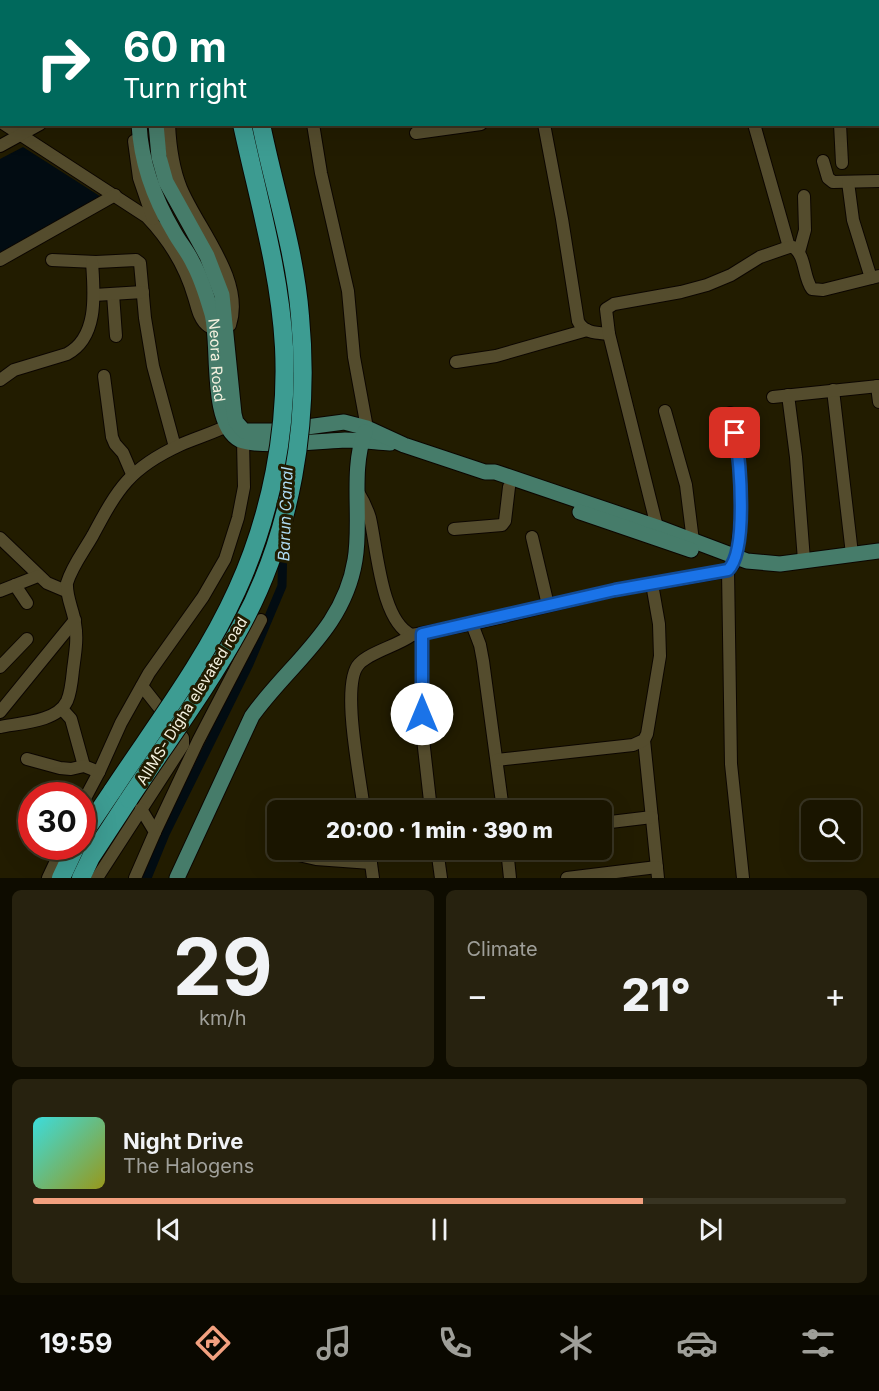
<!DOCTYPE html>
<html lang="en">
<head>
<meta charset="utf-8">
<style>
  :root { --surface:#1a1500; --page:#27220f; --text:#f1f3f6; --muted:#9f9f99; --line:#383422; --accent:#f2a07f }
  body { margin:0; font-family:Inter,sans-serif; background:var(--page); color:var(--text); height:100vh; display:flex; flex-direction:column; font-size:22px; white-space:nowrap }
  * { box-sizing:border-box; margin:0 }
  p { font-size:20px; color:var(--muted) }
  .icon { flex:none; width:33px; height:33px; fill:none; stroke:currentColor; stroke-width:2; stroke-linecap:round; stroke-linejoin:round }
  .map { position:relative; height:878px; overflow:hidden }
  .panel { display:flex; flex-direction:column; gap:12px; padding:12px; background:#0e0c00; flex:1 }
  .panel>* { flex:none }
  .guide { position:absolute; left:0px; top:0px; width:879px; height:126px; box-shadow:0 6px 24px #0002,0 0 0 2px var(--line); background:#00695c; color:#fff; overflow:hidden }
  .fabs { position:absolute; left:801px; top:800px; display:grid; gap:12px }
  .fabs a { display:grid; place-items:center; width:60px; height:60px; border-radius:9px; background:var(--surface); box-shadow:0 6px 24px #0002,0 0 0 2px var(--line); font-size:30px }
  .speed { position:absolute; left:18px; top:782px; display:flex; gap:12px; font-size:30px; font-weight:700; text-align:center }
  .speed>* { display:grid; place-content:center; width:78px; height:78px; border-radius:50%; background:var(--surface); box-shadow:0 6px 24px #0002,0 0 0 2px var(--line); line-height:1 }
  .speed .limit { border:9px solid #d22; background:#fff; color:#111 }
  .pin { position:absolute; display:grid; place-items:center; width:51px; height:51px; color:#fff; margin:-26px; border-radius:12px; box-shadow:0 3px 9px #0006 }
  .me { position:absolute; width:66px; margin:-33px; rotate:0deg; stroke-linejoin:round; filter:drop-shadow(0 0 4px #0008) }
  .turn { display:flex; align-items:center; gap:21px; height:126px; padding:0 24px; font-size:27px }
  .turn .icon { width:78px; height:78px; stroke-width:2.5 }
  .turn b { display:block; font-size:42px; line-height:51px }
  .big { font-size:45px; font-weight:800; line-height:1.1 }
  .panel .card { flex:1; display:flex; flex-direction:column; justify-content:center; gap:9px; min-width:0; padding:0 21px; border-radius:9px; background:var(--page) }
  .panel .dial { align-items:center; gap:0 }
  .dial b { font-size:78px; line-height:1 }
  .song { display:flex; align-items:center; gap:18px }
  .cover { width:72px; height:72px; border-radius:9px; background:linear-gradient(135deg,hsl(180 70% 55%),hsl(60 70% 35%)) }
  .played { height:6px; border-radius:3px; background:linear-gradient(90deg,var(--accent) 75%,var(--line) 75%) }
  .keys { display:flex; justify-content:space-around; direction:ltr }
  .heat { display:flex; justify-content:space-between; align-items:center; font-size:33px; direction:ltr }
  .panel .tiles { flex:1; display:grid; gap:12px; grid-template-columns:1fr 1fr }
  .card:last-child { grid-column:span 2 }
  .trip { position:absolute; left:267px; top:800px; width:345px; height:60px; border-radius:9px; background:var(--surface); box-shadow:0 6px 24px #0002,0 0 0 2px var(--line); font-weight:800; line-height:60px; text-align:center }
  .dock { display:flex; height:96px; justify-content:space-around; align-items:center; background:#0a0800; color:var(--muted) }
  .dock .icon { width:42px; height:42px }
  .dock .current { color:var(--accent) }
  .dock b { font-size:27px; color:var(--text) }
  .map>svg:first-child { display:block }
  .water { fill:#020c12 }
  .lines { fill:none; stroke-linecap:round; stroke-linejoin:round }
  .canal { stroke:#020c12; stroke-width:9 }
  .minor-casing { stroke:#0c0600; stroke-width:14 }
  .major-casing { stroke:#0c0600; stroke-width:17 }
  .highway-casing { stroke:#0c0600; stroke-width:20 }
  .minor { stroke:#544c2d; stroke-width:12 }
  .major { stroke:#467c6a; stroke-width:15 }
  .highway { stroke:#3d9c92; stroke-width:18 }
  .highway-bridge-casing { stroke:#0c0600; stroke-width:20; stroke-linecap:butt }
  .highway-bridge { stroke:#3d9c92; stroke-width:18 }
  .route-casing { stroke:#114b97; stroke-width:15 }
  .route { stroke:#1a73e8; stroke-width:10 }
  .labels { text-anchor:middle; stroke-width:6; stroke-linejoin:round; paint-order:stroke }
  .street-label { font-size:15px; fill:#f4f1df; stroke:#221c00 }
  .water-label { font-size:16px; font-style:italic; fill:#aedbf3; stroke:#221c00 }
</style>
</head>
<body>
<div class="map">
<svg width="879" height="878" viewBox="0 0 879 878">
  <rect width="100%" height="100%" fill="#221c00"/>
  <!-- water -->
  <path class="water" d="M23 147 106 200 0 254V159Z"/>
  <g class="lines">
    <!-- canal -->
    <path class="canal" d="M147 878 165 834 249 664 282 586 283 541"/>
    <!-- minor casing -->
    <g class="minor-casing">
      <g id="minor">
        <path d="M117 0 118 2"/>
        <path d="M297 0 298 2"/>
        <path d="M445 0V2"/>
        <path d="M529 0 530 2"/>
        <path d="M718 0 719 2"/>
        <path d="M86 2 89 0"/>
        <path d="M878 62H879"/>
        <path d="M4 124 147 217C169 240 185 266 194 297 197 306 199 320 208 326 214 330 223 328 230 325 245 280 198 229 181 188 173 168 170 146 169 124"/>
        <path d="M313 124 321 173 348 291 354 357 367 428"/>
        <path d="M544 124 562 219 578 321C583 333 597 333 609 334"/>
        <path d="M754 124 789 247"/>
        <path d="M840 124 842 163"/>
        <path d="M416 133 481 124"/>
        <path d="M134 141 139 178 153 219"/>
        <path d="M0 146 40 124"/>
        <path d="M823 161 828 178 833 182 879 181"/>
        <path d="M848 182 853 220 871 278"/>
        <path d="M799 252 805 230 804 196"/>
        <path d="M0 260 115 195"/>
        <path d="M52 260 96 262 136 260 140 263 145 318 153 366 175 447"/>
        <path d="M113 294 116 336"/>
        <path d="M94 295 143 292"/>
        <path d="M456 362 496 356 587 330"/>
        <path d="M104 376 112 437 115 444 123 453 132 474"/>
        <path d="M0 380 14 370 67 354C99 337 94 292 92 262"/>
        <path d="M877 386 879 402"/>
        <path d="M833 390 852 554"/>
        <path d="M788 395 796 457 804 560"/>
        <path d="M773 397 879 386"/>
        <path d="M665 411 686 485 693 541"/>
        <path d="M358 492C363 500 367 508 370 518 377 548 381 622 412 635L472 624 615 590 721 572C725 571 730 569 733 565 737 559 737 550 738 543 744 499 740 456 730 413"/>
        <path d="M657 527 609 334 606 309 614 304 681 292 707 285 731 275 760 257 789 247H793C806 255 803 277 812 289L823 290 879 276"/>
        <path d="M454 529 502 525 505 521 509 487"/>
        <path d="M532 537 548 605"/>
        <path d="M0 538 47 583 66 591"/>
        <path d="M728 570 731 764 743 878"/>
        <path d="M15 585 27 603"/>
        <path d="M0 591 38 576"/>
        <path d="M472 624 480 645 483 661 503 810"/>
        <path d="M422 634V730L431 810"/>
        <path d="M0 667 27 639"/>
        <path d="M62 709 71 719 84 766"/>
        <path d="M0 712 75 620"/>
        <path d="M0 727C20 723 57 722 67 701 71 692 72 680 73 670 75 654 78 639 75 623 73 609 66 597 67 583 72 566 84 551 93 535 118 488 130 468 180 445 198 437 217 432 235 422"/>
        <path d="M644 740 658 878"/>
        <path d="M27 759 60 768 71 769 84 766 99 772"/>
        <path d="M497 760 633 745 644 740 647 734 660 656 659 624 652 584"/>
        <path d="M82 804 99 772 121 723 149 673 203 597 225 559 238 518 244 487 243 441"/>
        <path d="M364 810C361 781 340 684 359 664 370 652 397 646 412 635"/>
        <path d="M602 823 652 817"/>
        <path d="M155 832 198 741 261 620"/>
        <path d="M272 849 316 859 371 863"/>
        <path d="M369 849 373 878"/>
        <path d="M437 849 441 878"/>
        <path d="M507 849 510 878"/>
        <path d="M48 878 63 846"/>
        <path d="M97 878 183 745V738L142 686"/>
        <path d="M135 878 155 832 141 809"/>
        <path d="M567 878 657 867"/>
      </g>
    </g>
    <!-- major casing -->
    <g class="major-casing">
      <g id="major">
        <path d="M134 2 137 0"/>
        <path id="s1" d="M139 124C141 162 155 200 174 232 180 243 188 252 193 263 202 279 207 297 212 314 220 345 209 424 240 440 258 448 322 441 345 440 360 440 375 442 390 443"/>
        <path d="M156 124 159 157 166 182 207 256 222 295 234 414 236 422 244 431H277L344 422 367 428 404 445 485 472H495L657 527 747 561 780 564 879 551"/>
        <path d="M580 512 691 550"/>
        <path d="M177 878 252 716C290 663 344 629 355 560 362 520 350 470 365 432"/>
      </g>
    </g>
    <!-- highway casing -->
    <g class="highway-casing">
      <g id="highway">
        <path d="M222 0V2"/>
        <path d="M241 0V2"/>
        <path d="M82 836 113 790"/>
        <path d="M61 878 76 846"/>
        <path d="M81 878 91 857 129 799"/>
      </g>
    </g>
    <!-- minor -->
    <use href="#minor" class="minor"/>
    <!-- major -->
    <use href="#major" class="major"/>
    <!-- highway -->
    <use href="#highway" class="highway"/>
    <!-- highway-bridge casing -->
    <g class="highway-bridge-casing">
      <g id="highway-bridge">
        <path d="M113 790C156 725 205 661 237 590 271 515 288 429 284 347 280 272 258 198 242 124"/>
        <path d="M129 799C166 743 208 687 240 628 292 533 310 422 300 316 295 251 274 188 261 124"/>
      </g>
    </g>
    <!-- highway-bridge -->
    <use href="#highway-bridge" class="highway-bridge"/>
  </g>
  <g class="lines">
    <!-- route casing -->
    <g class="route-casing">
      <path id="route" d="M422 714V634L615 590 728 570C748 551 740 461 735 433"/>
    </g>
    <!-- route -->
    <use href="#route" class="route"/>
  </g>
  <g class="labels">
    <!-- street labels -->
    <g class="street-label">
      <text dy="5" stroke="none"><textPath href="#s1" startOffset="252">Neora Road</textPath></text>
      <text transform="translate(192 701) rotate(-58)" y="5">AIIMS- Digha elevated road</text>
    </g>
    <!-- water labels -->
    <g class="water-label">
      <text transform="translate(285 514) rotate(-88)" y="6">Barun Canal</text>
    </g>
  </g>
</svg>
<div class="fabs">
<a><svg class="icon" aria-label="search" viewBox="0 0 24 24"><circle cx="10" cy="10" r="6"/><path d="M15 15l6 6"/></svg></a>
</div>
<div class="speed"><div class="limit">30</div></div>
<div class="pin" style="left:735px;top:433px;background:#d93025"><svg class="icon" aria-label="arrive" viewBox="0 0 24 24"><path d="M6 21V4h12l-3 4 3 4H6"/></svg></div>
<svg class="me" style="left:422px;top:714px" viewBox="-20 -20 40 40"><circle r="19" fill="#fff"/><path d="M0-13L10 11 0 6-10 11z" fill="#1a73e8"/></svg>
<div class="trip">20:00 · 1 min · 390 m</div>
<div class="guide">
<div class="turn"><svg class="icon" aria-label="right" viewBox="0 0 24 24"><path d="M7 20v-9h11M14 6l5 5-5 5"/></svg><div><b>60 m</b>Turn right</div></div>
</div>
</div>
<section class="panel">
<div class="tiles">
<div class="card dial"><b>29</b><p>km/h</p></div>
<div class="card"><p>Climate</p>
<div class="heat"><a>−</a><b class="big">21°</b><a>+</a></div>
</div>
<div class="card">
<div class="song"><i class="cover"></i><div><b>Night Drive</b><p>The Halogens</p></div></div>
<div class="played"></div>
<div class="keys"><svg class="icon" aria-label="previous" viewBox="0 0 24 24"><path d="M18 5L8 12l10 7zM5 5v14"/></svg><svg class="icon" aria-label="pause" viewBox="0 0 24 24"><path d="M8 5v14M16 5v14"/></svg><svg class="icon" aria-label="next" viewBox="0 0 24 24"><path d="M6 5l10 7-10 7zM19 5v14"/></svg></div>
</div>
</div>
</section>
<nav class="dock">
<b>19:59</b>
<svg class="icon current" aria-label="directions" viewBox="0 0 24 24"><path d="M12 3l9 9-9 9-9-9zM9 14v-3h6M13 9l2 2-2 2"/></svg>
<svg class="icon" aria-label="music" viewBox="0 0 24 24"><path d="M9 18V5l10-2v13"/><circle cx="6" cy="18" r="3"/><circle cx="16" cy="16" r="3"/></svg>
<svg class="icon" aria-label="phone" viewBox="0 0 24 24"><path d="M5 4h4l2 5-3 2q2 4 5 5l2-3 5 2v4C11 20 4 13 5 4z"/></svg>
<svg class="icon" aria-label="climate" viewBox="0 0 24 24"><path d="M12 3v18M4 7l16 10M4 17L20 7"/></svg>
<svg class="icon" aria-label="car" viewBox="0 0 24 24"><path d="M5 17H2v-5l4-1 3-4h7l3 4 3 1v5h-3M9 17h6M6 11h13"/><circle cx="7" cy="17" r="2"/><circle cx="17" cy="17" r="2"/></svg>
<svg class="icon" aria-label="filters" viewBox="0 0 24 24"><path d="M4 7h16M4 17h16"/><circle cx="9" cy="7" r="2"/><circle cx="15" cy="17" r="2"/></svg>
</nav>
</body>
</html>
